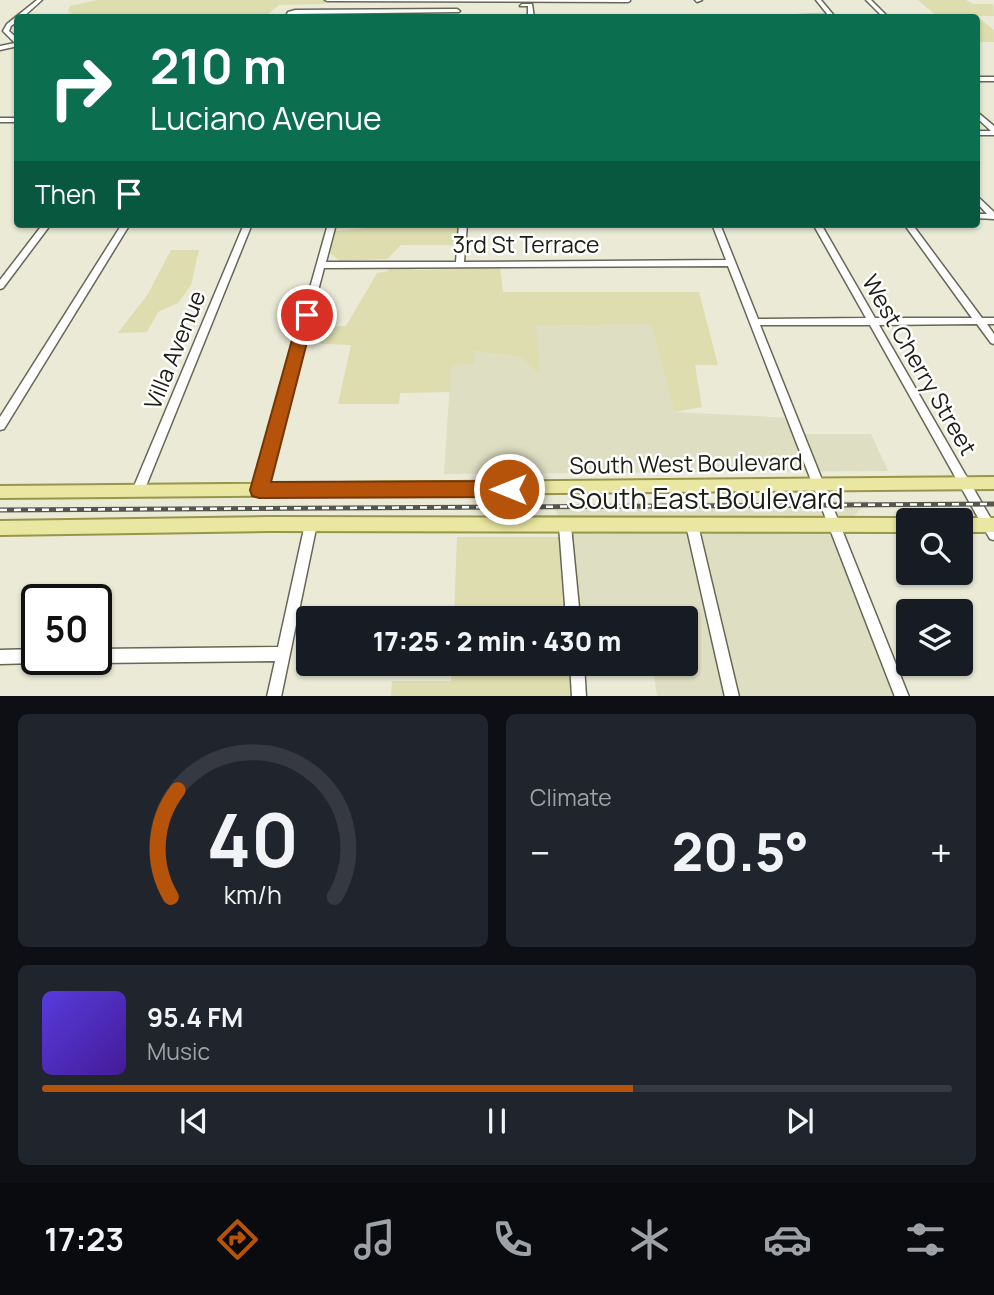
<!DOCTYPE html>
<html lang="en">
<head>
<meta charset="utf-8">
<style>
  :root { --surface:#171b24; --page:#20242c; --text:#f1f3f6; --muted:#9ea1a6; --line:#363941; --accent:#b45309 }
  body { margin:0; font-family:Manrope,sans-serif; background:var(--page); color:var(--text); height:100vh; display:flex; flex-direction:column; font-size:26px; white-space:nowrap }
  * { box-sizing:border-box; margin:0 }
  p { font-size:23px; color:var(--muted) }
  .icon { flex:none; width:38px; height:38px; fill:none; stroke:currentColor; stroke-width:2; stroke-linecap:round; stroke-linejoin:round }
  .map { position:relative; height:696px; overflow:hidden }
  .side { display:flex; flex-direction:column; gap:18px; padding:18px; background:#0d0f14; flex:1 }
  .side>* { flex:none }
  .hud { position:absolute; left:14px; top:14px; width:966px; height:214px; border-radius:7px; box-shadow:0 2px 5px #0004; background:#0b6e4f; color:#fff; overflow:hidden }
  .fabs { position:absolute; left:896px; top:508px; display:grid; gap:14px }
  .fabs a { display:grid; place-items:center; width:77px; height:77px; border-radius:7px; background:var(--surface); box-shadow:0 2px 5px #0004; font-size:35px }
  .speed { position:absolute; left:21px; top:584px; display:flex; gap:14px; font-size:35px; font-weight:700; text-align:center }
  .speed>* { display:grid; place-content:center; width:91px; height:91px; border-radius:50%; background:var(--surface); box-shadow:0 2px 5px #0004; line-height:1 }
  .speed .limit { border:4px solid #111; border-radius:10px; background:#fff; color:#111 }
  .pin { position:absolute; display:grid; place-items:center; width:60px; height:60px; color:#fff; margin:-30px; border:4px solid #fff; border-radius:50%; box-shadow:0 2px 7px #0007 }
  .me { position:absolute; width:77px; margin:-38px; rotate:270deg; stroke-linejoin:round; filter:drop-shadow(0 0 5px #0008) }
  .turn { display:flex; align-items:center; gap:24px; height:147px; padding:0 21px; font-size:32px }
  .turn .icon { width:91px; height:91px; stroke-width:2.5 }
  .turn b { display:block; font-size:49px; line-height:60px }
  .then { display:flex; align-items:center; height:66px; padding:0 21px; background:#0003; gap:14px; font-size:26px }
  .big { font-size:52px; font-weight:800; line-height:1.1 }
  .side .widget { flex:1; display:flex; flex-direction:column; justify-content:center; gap:10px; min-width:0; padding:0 24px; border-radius:10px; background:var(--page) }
  .side .dial { align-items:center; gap:0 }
  .dial svg { height:182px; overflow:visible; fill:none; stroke:var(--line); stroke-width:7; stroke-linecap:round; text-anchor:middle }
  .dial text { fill:var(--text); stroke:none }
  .song { display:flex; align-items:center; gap:21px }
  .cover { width:84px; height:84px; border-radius:10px; background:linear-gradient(135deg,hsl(250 70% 55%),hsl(260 70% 35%)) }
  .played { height:7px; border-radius:4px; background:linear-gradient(90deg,var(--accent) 65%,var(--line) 65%) }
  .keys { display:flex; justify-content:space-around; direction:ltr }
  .heat { display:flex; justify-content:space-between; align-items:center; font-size:38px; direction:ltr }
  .side .tiles { flex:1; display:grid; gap:18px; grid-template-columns:1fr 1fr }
  .widget:last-child { grid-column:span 2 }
  .trip { position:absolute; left:296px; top:606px; width:402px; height:70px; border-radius:7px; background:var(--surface); box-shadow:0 2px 5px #0004; font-weight:800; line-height:70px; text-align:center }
  .dock { display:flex; height:112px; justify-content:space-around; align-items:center; background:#090b0e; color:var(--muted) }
  .dock .icon { width:49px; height:49px }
  .dock .selected { color:var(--accent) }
  .dock b { font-size:32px; color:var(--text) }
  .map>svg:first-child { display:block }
  .built { fill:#dedec3 }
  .green { fill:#ddddb0 }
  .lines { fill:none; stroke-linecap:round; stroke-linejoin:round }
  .minor-casing { stroke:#676756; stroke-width:3 }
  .major-casing { stroke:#989648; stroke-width:4 }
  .minor { fill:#fff; fill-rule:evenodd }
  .major { fill:#e9e7a1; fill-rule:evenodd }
  .rail-casing { stroke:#56564c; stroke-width:5 }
  .rail { stroke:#fff; stroke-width:2.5; stroke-dasharray:7; stroke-linecap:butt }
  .route { fill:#b45309; stroke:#753606; stroke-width:2 }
  .labels { text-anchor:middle; stroke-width:5; stroke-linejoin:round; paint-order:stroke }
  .street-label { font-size:23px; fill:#1d1d16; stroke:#fff }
  .near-street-label { font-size:28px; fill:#1d1d16; stroke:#fff }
</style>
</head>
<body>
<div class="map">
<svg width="994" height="697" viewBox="0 0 994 697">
  <rect width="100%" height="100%" fill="#eaead7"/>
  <!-- built -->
  <g class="built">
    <path d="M651 324 674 412 794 418 801 434H871L888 471 444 474 451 365 473 351 520 357 539 374 535 326Z"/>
    <path d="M869 501 837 532 901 696H657L652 663H686V618H573L565 529 552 504Z"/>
  </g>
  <!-- green -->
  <g class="green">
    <path d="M98 0H327L325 4 279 5 264 17 55 16 73 13 68 12 70 6Z"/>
    <path d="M918 0H966L973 4H993L994 16H976L994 30V42H977L976 18 892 16H937Z"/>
    <path d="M408 224 458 226 456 245H401L387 259 340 261 329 252 335 231Z"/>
    <path d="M171 250H199L191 285 178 303 158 312 147 332 118 333 148 294Z"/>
    <path d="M386 266 420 270 500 267 503 292H699L718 365H695L702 407 674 412 651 324 536 326 540 375 520 357 474 351V364L451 365 450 392 400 393 399 404H338L351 345 307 343 311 327 346 326 377 273 389 271Z"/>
    <path d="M457 537H559L567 618H454Z"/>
    <path d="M452 663H571L574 696 391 697 392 681H451Z"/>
  </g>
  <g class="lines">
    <!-- minor casing -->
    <g class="minor-casing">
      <g id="minor">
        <path d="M37 0H42L22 18H18V21L11 26 9 31 18 39V46L0 50V46L15 43 3 31 7 24Z"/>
        <path d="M325 0H630V1L628 2 327 1Z"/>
        <path d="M695 0H702L697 2Z"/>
        <path d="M816 0H821L836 18H633L828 15Z"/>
        <path d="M866 0H871L889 18H884Z"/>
        <path d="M522 4H532L534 18H528V6H520Z"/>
        <path d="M457 9 460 11 459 12 295 14H292L290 18H285L288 12 295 10Z"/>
        <rect x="976" y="77" width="18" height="4"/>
        <path d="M976 111 994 126V135H976V131H991L976 117Z"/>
        <rect x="0" y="118" width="18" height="4"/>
        <path d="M976 195 994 212V219L976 218V214H987L976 202Z"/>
        <path d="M43 224H51L3 288 0 289V280Z"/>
        <path d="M122 224H130L4 429 0 430V417Z"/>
        <path d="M244 224H252L144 491 142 494 138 496 134 494 132 491Z"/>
        <path d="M328 224H336L326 262H456L459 224H467L464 262 726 260 712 224H720L758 319 866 318 813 224H821L875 318H972L904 224H912L982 318H994V324H987L994 334V344L991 343 977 324 879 325 994 524V540L990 539 870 325H760L909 697H895L728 266 324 268 265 490 263 493 259 495 255 493 253 490Z"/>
        <path d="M311 519 315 520 317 524 281 697H267L275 661 96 663 91 661V660H96V649L278 647 305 524 307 520Z"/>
        <path d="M692 520 696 521 698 525 739 697H725L686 525 688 521Z"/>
        <path d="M565 521 569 522 571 526 580 618H566L559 526 561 522Z"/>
        <path d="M37 649V660H42L37 663 0 664V650Z"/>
        <path d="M570 663H584L586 697H572Z"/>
      </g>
    </g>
    <!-- major casing -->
    <g class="major-casing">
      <g id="major">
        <path d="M994 477V489L0 498V486Z"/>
        <path d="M268 517 908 518 912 520H908V532L268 531 0 535V521Z"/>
        <path d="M961 518H994V532H961V520H957Z"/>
      </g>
    </g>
    <!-- minor -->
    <use href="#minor" class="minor"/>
    <!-- major -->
    <use href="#major" class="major"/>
    <!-- rail casing -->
    <g class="rail-casing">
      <path id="rail" d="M0 510 994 504"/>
    </g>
    <!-- rail -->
    <use href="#rail" class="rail"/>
  </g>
  <!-- route -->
  <path class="route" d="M307 310 314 315 271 482 509 481 516 483 519 489 516 494 509 497 259 498 252 496 250 490 299 315Z"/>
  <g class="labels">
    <!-- street labels -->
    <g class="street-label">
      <text x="526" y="253">3rd St Terrace</text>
      <text transform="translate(175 350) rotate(-68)" y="8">Villa Avenue</text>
      <text transform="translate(919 365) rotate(60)" y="8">West Cherry Street</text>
      <text transform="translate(686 464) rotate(-1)" y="8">South West Boulevard</text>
    </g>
    <!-- near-street labels -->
    <g class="near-street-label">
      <text x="706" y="509">South East Boulevard</text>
    </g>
  </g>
</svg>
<div class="fabs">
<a><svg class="icon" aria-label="search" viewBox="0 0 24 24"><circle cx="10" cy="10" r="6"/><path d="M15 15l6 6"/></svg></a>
<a><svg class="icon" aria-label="layers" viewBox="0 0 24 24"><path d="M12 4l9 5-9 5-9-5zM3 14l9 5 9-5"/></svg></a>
</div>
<div class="speed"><div class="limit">50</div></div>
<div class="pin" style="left:307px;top:315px;background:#d93025"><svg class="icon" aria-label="arrive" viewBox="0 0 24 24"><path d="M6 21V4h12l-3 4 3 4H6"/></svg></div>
<svg class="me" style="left:509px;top:489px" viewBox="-20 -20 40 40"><circle r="17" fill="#b45309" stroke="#fff" stroke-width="3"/><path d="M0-11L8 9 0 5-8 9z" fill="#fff"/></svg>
<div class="trip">17:25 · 2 min · 430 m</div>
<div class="hud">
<div class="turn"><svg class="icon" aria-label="right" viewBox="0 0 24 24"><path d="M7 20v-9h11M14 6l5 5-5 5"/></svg><div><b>210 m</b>Luciano Avenue</div></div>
<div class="then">Then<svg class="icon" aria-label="arrive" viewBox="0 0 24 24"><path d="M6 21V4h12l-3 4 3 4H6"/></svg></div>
</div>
</div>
<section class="side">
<div class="tiles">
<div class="widget dial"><svg viewBox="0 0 100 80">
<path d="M14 69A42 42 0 1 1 86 69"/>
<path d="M14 69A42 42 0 0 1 17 22" stroke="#b45309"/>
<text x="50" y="56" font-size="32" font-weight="700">40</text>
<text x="50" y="72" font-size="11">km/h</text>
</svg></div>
<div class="widget"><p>Climate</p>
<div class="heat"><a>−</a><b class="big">20.5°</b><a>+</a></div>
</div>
<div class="widget">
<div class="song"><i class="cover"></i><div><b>95.4 FM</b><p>Music</p></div></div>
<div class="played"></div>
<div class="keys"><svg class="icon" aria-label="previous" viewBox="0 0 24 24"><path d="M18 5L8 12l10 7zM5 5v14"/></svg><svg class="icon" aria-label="pause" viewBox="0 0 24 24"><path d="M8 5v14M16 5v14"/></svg><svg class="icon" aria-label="next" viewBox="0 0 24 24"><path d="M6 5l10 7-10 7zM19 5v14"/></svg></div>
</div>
</div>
</section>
<nav class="dock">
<b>17:23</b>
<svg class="icon selected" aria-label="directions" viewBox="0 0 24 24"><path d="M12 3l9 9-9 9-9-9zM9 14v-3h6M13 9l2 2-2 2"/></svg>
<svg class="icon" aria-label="music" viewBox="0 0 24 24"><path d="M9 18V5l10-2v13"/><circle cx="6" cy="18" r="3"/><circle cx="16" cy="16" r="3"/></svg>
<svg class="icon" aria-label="phone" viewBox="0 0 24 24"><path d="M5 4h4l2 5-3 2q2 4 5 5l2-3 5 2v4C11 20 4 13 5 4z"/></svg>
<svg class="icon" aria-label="climate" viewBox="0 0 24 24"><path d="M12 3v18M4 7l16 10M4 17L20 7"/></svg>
<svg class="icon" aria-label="car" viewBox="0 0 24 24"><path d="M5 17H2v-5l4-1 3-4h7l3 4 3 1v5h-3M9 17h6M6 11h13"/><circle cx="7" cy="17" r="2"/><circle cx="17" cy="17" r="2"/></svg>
<svg class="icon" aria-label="filters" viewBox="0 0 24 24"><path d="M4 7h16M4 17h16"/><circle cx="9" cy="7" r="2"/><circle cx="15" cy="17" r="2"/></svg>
</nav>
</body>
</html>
